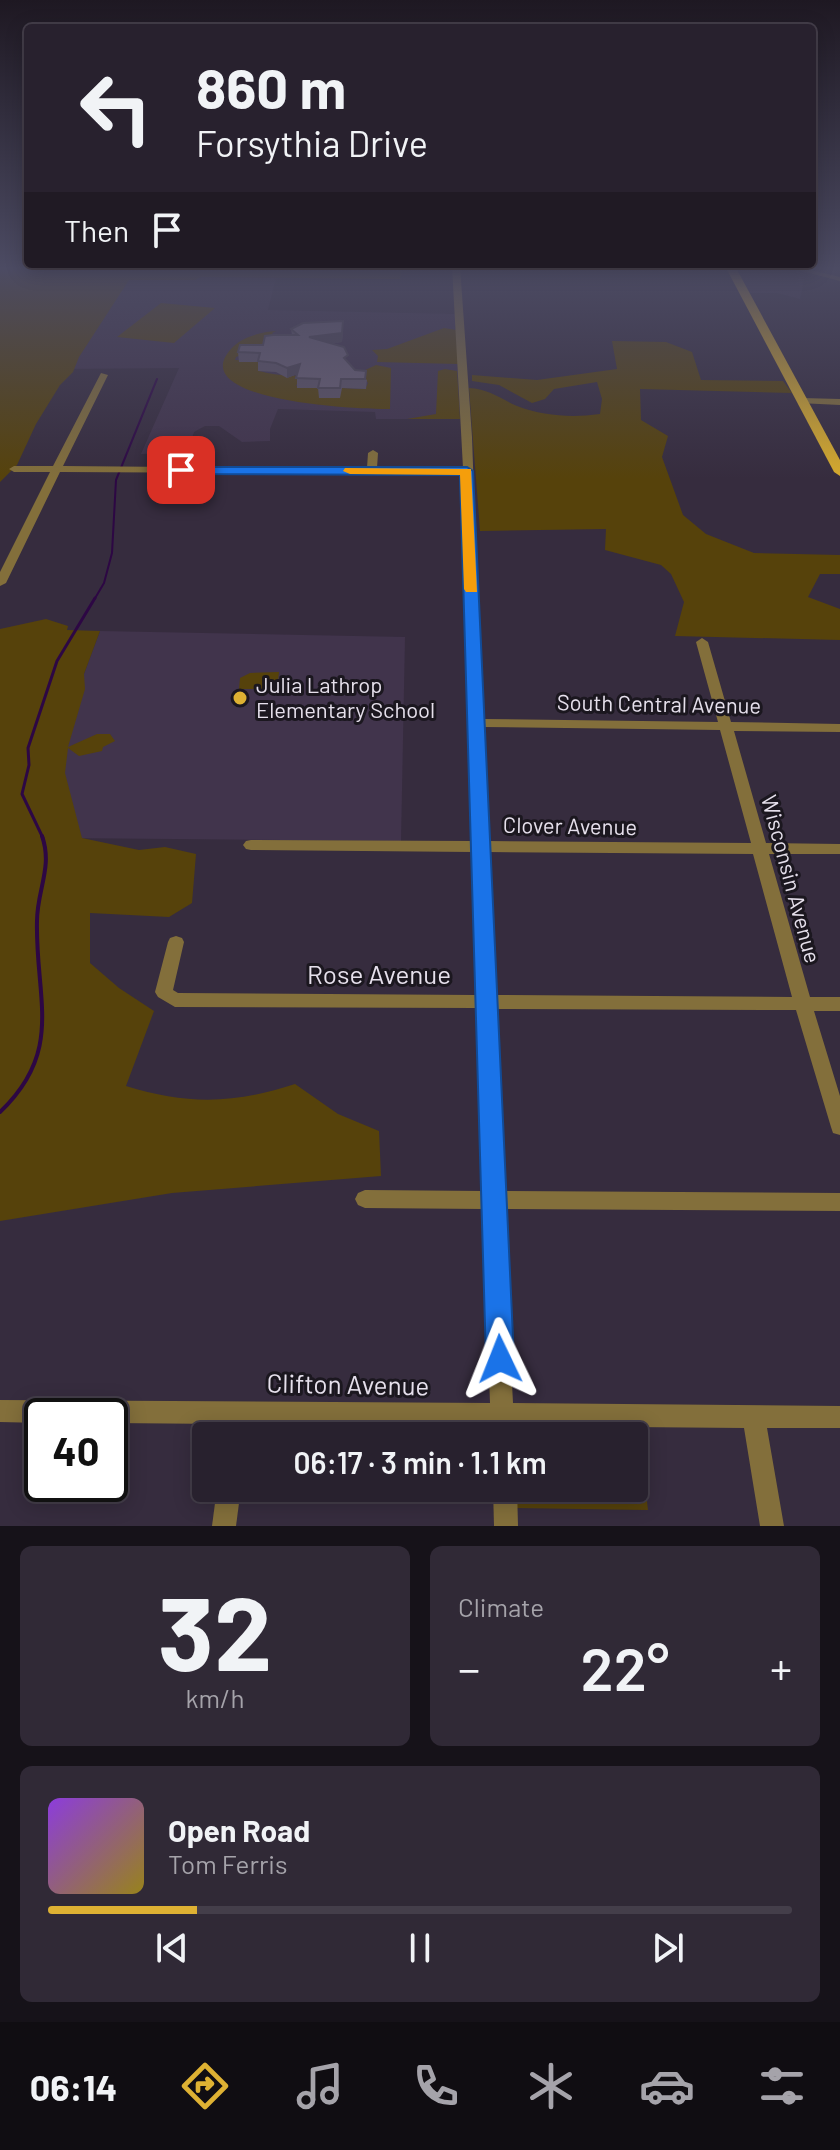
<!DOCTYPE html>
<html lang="en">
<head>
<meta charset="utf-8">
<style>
  :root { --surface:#28212e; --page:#302936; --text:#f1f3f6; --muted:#a5a3aa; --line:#443e4a; --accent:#deb133 }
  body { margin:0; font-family:Barlow,sans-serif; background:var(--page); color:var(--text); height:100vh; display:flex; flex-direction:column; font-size:30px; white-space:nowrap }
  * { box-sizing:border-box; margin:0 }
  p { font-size:26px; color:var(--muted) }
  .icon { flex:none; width:44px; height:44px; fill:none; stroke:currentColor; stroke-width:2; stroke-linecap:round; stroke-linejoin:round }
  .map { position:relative; height:1526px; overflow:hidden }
  .drawer { display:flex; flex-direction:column; gap:20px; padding:20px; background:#161219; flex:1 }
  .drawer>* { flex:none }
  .top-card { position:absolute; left:24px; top:24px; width:792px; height:244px; border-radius:8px; box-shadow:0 4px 20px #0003,0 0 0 2px var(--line); background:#28212e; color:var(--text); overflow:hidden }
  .speed { position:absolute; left:24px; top:1398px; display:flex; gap:16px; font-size:40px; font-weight:700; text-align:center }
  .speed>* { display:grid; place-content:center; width:104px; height:104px; border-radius:50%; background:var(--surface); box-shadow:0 4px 20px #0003,0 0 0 2px var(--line); line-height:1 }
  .speed .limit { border:4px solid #111; border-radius:12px; background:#fff; color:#111 }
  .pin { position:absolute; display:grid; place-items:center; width:68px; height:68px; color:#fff; margin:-34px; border-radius:16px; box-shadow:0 4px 12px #0006 }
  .me { position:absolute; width:88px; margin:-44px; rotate:358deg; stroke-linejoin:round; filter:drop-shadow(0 0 6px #0008) }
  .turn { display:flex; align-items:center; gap:28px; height:168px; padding:0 40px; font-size:36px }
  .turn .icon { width:104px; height:104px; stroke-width:2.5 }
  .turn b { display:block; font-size:56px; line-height:68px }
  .then { display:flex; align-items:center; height:76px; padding:0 40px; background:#0003; gap:16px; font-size:30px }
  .big { font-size:60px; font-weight:600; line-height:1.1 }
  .drawer .widget { flex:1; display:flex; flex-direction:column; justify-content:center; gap:12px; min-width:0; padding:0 28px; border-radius:12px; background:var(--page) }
  .drawer .dial { align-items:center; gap:0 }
  .dial b { font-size:104px; line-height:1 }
  .song { display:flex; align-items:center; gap:24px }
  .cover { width:96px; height:96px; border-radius:12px; background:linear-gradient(135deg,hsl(270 70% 55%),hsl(50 70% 35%)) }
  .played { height:8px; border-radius:4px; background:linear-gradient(90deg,var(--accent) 20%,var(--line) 20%) }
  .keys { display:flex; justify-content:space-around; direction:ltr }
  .heat { display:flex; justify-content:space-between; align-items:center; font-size:44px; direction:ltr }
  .drawer .tiles { flex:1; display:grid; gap:20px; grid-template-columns:1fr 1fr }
  .widget:last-child { grid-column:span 2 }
  .trip { position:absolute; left:192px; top:1422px; width:456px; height:80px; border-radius:8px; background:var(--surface); box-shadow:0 4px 20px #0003,0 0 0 2px var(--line); font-weight:600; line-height:80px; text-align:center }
  .tab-bar { display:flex; height:128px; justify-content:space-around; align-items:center; background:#100d12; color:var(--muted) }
  .tab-bar .icon { width:56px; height:56px }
  .tab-bar .selected { color:var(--accent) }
  .tab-bar b { font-size:36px; color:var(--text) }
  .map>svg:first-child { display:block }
  .built { fill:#41344c }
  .green { fill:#56420b }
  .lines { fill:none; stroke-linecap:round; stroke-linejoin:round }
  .stream-far2 { stroke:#2d0744; stroke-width:2 }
  .stream-far1 { stroke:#2d0744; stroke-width:3 }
  .stream { stroke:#2d0744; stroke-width:4 }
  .minor { fill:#836f3b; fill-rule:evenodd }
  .major { fill:#d6aa2d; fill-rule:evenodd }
  .wall { fill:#5d5365 }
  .shaded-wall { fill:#4c4453 }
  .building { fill:#6c6176; stroke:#4c4453; stroke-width:2 }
  .route { fill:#1a73e8; stroke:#114b97; stroke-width:2 }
  .slow { fill:#f59e0b }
  .poi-dot { fill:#deb133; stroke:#1b171f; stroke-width:3 }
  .labels { text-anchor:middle; stroke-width:6; stroke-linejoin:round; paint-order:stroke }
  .poi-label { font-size:22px; fill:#e6e0ec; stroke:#1b171f; text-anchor:start }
  .street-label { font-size:22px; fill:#e6e0ec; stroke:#1b171f }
  .near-street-label { font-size:26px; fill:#e6e0ec; stroke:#1b171f }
</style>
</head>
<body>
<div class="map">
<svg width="840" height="1526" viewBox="0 0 840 1526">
  <rect width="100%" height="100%" fill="#362c3e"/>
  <!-- built -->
  <g class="built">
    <path d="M732 266H782L806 272 800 299 777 293H746Z"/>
    <path d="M123 276 276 278 268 310 455 314 460 419H376L375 412 278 409 270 429V441L242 442 219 426H205L194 432 192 438 173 453 141 454 179 368 61 369Z"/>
    <path d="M100 631 405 637 401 841 60 838 52 760Z"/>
  </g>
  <!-- green -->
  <g class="green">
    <path d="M0 266H402L400 279 201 277 195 280H129L79 357 73 372 60 385 36 424 17 465 0 482Z"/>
    <path d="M161 303 215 308 174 343 117 337Z"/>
    <path d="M444 328 456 330 458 364 377 362 378 356 372 350 387 349Z"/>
    <path d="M276 331 272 333 278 340 236 357 235 360 263 361 259 371C270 374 289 377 301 375L296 386 323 387 319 398H340V388L365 389 368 383 361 372 376 365 391 368 390 409C370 410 182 403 231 349 241 337 261 332 276 331Z"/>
    <path d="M612 341 666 342 692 352 701 380 783 381 792 393 640 389 641 420 668 436 662 457 683 515 706 534 754 553 840 555V574H820L808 597 840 609V640L675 636 684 602 671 574 661 565 605 550 606 529 480 531 469 388C489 389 499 398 517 406 544 416 571 418 600 414L602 399 597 382 554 389 545 399 532 403 499 385 472 381V375L537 380 617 369Z"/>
    <path d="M445 369 457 371 460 419H407L436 414 438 371Z"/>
    <path d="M46 619 68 626 67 630 100 631 84 674 85 689 68 747 97 734H110L115 741 103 747 102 751 79 756 68 748 65 773 82 838 139 850 165 847 196 854 192 903 169 917 90 913V963L119 988 154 1011 126 1086C187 1105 235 1104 295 1084L338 1114 379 1131 381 1176 172 1193 0 1221V629Z"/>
    <path d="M279 672 277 689H239L240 678 250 673Z"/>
    <path d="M524 1425H638L648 1510 515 1508 514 1488H634V1436H513L517 1427Z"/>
  </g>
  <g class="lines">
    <!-- stream-far2 -->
    <path class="stream-far2" d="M94 600 104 583 112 553 116 480 157 379"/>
    <!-- stream-far1 -->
    <path class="stream-far1" d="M43 838 22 794 29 765 28 748 57 661 95 598"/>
    <!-- stream -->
    <path class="stream" d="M0 1112C65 1050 35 998 37 921 37 890 53 867 42 836"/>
    <!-- minor -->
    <g class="minor">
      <path d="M452 266H460L472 437 482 719 718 722 696 642 702 638 708 642 731 722 840 724V732L734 731 766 843 840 844V854H769L810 997H840V1011H814L840 1096V1135L833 1133 831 1127 796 1010 493 1009 502 1191 840 1193V1211L503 1209 513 1403 840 1406V1428H767L784 1526H760L744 1428 514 1426 515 1436H491V1426L248 1424 247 1436H223L225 1424 110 1423V1416H42V1423L0 1422V1400L490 1403 483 1209 365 1208 358 1205 355 1199 358 1193 365 1190 482 1191 476 1008 175 1007 158 997 155 992 168 942 170 938 176 936 182 938 184 942 173 990 178 993 475 995 472 852 251 850 246 849 243 845 246 841 251 840 472 841 463 474 60 472 6 583 0 586V572L50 472H14L9 469 14 466H53L101 373 108 375 63 466 177 467 179 452 184 449 189 452 187 467 367 468 368 453 373 450 378 453 377 468H463ZM483 727 720 730 751 843 487 841ZM487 852 753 854 792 997 492 995Z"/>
      <path d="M783 266H794L840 277V281Z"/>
      <path d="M802 398 840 399V405L799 403V399Z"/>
      <path d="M217 1488H241L236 1526H212Z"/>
      <path d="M493 1488H517L518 1526H494Z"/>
    </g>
    <!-- major -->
    <path class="major" d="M725 266H735L840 460V476L834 472Z"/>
  </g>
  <!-- wall -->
  <path class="wall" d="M291 329 343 330 342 342 331 343 355 370 367 380 366 389 342 388 340 398H319L318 388H297V374L287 378 276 372 258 371V362H239L238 352 292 335Z"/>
  <!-- shaded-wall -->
  <g class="shaded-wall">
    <path d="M343 321 342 342 310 347 309 337Z"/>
    <path d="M300 364V373L287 378V368Z"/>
  </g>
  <!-- building -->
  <path class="building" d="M343 321 342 333 309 337 344 347 348 355 344 358 355 370 366 371 365 379H341L340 388H318L320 379 296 378 300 364 287 368 276 363 258 361 260 353 238 352 240 345H263L265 336 273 335H298L291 329 303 323Z"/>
  <!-- sky -->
  <linearGradient id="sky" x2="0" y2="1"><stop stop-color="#1e1822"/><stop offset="0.56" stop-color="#4c4b63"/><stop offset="1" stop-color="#4c4b63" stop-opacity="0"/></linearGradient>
  <rect width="840" height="479" fill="url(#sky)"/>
  <!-- route -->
  <path class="route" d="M176 467H467L473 471 514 1359 510 1369 500 1373 490 1369 486 1359 460 475 181 474 176 473Z"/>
  <!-- slow -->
  <path class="slow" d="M345 468 471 469 477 592H466L464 589 460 475 350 474 343 471Z"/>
  <!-- markers -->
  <circle class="poi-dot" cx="240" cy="698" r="8"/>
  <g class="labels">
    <!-- poi labels -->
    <g class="poi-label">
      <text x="256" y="693">Julia Lathrop<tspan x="256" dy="25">Elementary School</tspan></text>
    </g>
    <!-- street labels -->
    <g class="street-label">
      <text transform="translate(659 704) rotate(1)" y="8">South Central Avenue</text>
      <text transform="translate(570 826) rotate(1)" y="8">Clover Avenue</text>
      <text transform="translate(791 879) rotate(75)" y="8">Wisconsin Avenue</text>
    </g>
    <!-- near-street labels -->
    <g class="near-street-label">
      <text x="379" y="984">Rose Avenue</text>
      <text transform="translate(348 1385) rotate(1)" y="9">Clifton Avenue</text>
    </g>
  </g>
</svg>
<div class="speed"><div class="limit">40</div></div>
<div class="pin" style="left:181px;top:470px;background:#d93025"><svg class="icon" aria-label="arrive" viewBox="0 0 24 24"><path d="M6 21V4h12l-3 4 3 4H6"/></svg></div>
<svg class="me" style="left:500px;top:1359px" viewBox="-20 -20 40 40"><path d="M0-17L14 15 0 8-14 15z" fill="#1a73e8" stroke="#fff" stroke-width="4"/></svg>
<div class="trip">06:17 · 3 min · 1.1 km</div>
<div class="top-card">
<div class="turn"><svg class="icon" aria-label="left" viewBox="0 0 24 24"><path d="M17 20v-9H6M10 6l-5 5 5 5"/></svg><div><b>860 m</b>Forsythia Drive</div></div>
<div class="then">Then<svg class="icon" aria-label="arrive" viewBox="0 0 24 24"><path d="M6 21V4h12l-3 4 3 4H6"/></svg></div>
</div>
</div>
<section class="drawer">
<div class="tiles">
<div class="widget dial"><b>32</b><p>km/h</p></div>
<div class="widget"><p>Climate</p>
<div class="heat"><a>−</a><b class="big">22°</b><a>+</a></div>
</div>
<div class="widget">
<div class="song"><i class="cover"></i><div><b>Open Road</b><p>Tom Ferris</p></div></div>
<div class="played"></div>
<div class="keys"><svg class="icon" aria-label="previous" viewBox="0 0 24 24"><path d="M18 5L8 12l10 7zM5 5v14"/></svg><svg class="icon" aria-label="pause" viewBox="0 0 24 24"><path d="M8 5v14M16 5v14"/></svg><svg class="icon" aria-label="next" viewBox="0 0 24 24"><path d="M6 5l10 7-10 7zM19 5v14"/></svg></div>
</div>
</div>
</section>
<nav class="tab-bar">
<b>06:14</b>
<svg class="icon selected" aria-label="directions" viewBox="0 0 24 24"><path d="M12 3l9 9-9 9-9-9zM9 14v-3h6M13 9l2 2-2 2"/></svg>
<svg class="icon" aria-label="music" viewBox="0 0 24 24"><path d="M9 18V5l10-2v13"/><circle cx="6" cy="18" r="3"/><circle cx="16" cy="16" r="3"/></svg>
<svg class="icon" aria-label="phone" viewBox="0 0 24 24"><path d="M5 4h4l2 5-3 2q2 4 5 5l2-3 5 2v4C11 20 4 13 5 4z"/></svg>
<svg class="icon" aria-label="climate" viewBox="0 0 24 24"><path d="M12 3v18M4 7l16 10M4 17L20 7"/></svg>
<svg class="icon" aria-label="car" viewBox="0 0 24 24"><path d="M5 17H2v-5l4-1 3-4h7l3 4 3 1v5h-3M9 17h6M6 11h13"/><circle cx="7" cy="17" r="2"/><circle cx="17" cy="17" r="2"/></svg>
<svg class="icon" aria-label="filters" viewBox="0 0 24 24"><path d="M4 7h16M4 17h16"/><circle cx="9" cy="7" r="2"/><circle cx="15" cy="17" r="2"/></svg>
</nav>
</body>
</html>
